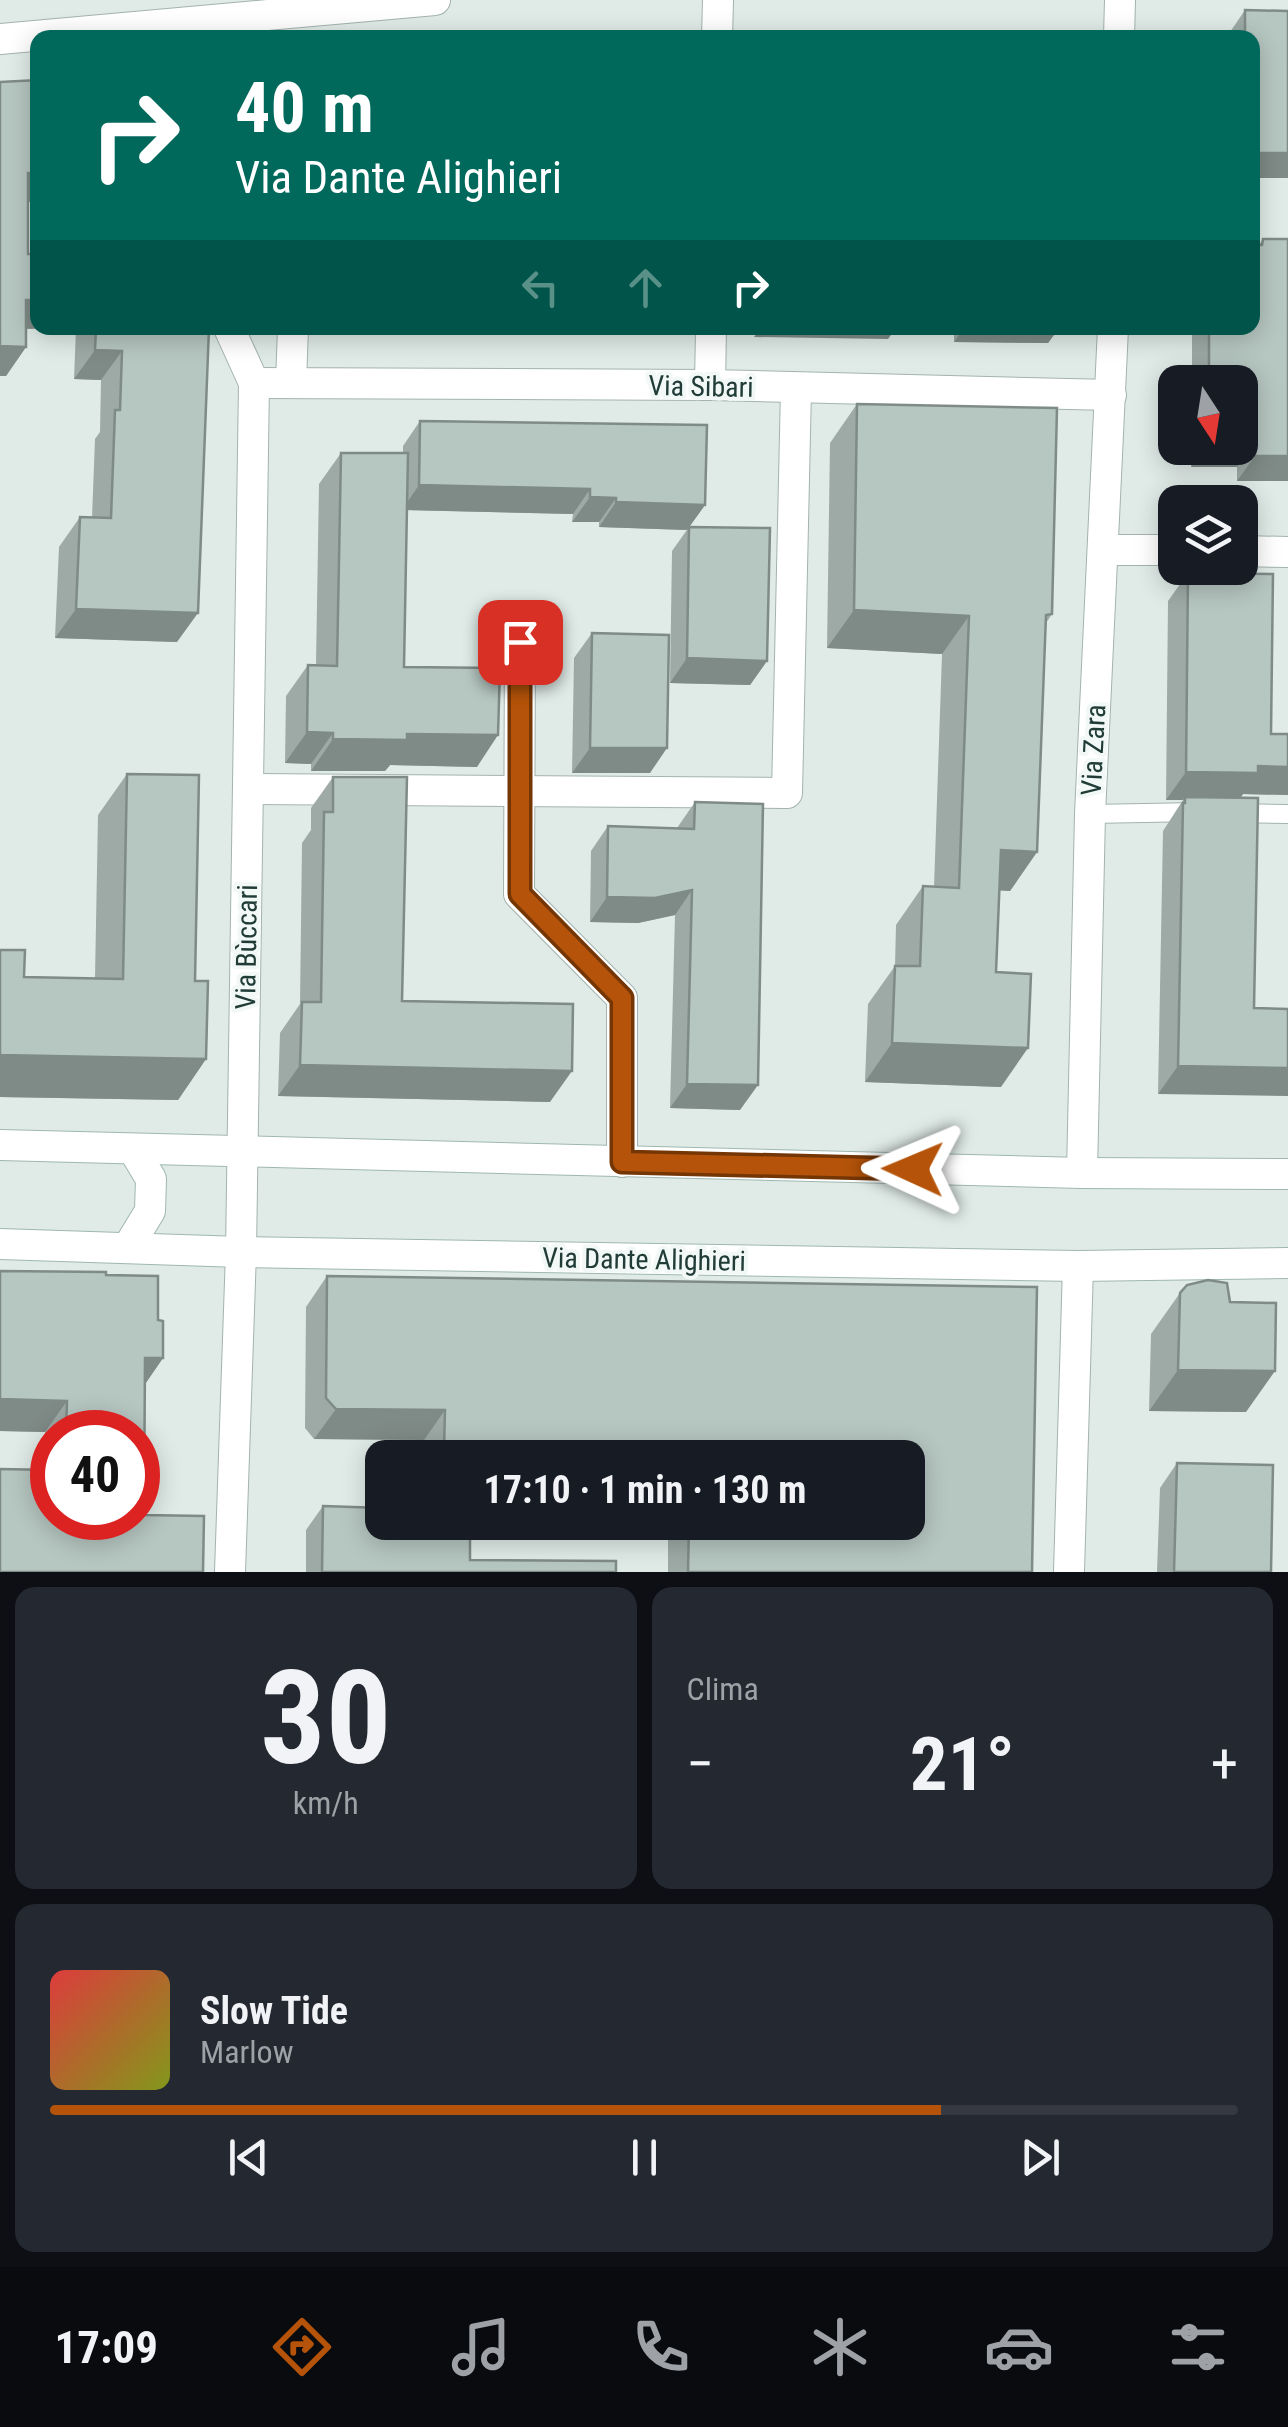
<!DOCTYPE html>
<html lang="it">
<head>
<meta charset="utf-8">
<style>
  :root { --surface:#171b24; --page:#242831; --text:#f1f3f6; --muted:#9ea1a6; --line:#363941; --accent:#b45309 }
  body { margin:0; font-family:"Roboto Condensed",sans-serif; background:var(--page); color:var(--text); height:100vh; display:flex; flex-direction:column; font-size:38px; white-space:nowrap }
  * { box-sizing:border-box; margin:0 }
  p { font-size:32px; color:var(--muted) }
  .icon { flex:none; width:55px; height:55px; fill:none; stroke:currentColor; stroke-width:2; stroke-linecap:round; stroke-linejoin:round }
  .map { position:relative; height:1572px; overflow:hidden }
  .sheet { display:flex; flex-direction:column; gap:15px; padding:15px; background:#0d0f14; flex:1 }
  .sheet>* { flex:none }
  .top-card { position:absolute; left:30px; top:30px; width:1230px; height:305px; border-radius:20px; box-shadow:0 5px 25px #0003; background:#00695c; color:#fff; overflow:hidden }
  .needle { width:65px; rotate:168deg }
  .tools { position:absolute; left:1158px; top:365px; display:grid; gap:20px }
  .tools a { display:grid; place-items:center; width:100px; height:100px; border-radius:20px; background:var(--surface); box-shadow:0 5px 25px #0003; font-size:50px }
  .speed { position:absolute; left:30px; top:1410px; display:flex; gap:20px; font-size:50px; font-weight:700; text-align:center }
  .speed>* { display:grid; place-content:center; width:130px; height:130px; border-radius:50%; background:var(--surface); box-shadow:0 5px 25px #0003; line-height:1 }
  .speed .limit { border:15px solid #d22; background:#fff; color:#111 }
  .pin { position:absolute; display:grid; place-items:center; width:85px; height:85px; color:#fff; margin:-42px; border-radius:20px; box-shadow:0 5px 15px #0006 }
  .me { position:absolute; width:110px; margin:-55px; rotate:271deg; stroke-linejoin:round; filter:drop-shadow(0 0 8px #0008) }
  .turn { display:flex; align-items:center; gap:35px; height:210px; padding:0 40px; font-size:45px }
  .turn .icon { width:130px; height:130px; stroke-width:2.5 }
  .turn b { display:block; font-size:70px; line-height:85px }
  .lanes { display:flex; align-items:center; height:95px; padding:0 40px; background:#0003; justify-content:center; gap:50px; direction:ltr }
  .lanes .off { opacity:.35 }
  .big { font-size:75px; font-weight:700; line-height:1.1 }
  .sheet .tile { flex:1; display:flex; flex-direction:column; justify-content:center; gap:15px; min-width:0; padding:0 35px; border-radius:20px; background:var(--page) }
  .sheet .dial { align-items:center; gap:0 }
  .dial b { font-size:130px; line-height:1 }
  .song { display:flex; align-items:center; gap:30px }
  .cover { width:120px; height:120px; border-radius:15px; background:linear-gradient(135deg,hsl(0 70% 55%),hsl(70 70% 35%)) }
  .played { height:10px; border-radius:5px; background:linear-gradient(90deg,var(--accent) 75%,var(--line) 75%) }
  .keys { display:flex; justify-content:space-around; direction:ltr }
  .heat { display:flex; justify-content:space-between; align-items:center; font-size:55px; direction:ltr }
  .sheet .tiles { flex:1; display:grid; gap:15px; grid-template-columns:1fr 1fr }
  .tile:last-child { grid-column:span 2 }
  .trip { position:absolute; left:365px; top:1440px; width:560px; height:100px; border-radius:20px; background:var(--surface); box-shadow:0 5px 25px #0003; font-weight:700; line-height:100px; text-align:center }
  .menu { display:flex; height:160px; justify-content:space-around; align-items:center; background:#090b0e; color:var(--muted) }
  .menu .icon { width:70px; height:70px }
  .menu .current { color:var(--accent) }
  .menu b { font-size:45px; color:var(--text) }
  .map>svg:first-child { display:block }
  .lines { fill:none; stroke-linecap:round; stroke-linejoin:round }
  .lane-casing { stroke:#a3b3af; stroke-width:20 }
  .street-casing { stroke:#a3b3af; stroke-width:32 }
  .secondary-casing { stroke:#9fb7b1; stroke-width:32 }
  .lane { stroke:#fff; stroke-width:18 }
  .street { stroke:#fff; stroke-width:30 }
  .secondary { stroke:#fff; stroke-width:30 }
  .wall { fill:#9daaa6; fill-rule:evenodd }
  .shaded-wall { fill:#7f8b87 }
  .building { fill:#b6c6c1; stroke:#7f8b87; stroke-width:2.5 }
  .route-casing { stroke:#753606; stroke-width:25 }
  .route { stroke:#b45309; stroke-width:18 }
  .labels { text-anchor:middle; stroke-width:8; stroke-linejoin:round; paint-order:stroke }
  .street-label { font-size:28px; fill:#213c37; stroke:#f1f8f5 }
</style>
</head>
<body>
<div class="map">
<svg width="1288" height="1572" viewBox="0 0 1288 1572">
  <rect width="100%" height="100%" fill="#e0ebe7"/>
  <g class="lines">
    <!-- lane casing -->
    <g class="lane-casing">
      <g id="lane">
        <path d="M1234 813 1288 814"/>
        <path d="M1090 814 1198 812"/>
      </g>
    </g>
    <!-- street casing -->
    <g class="street-casing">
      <g id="street">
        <path d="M717 38 718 0"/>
        <path d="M1119 38 1120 0"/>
        <path d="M0 39 435 0"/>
        <path d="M229 328 254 383 241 1252 230 1572"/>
        <path d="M254 383 710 385 1111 395"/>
        <path d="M291 383 293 328"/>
        <path d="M710 385 711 328"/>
        <path d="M1103 550H1175"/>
        <path d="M1240 551 1288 552"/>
        <path d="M520 641 519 894 622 998V1162"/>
        <path d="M249 789 787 793 796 389"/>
        <path d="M1082 1173 1090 814 1113 328"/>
        <path d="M1069 1572 1078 1266"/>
      </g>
    </g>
    <!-- secondary casing -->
    <g class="secondary-casing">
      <g id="secondary">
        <path d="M0 1145 1082 1173 1288 1174"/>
        <path d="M0 1244 241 1252 1078 1266 1288 1263"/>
        <path d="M128 1247 150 1211 151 1179 133 1149"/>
      </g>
    </g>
    <!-- lane -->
    <use href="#lane" class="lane"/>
    <!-- street -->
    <use href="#street" class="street"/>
    <!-- secondary -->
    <use href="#secondary" class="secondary"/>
  </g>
  <!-- wall -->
  <g class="wall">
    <path d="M1245 10 1252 38H1228V35Z"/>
    <path d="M0 82 28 202V254L38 328H209L177 642 55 638 59 547 80 517 92 518 95 439 100 432 101 380 74 379 76 328 26 329V347L6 376H0Z"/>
    <path d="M1263 239H1288V481H1237V467H1191V448H1240V382H1192V328H1252L1259 245Z"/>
    <path d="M954 328H1059L1048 343 954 342Z"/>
    <path d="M857 404 1052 614 1046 623 1037 852 1010 891 999 890 996 972 1001 1087 865 1082 868 1004 895 966 896 925 923 886 934 887 942 654 827 648 830 443Z"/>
    <path d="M420 421 705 505 687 530 599 527V522H572L573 514 407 510 404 667 477 767 390 765 385 771H311V764L285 763 286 696 308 665H316L319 484 341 453H403V446Z"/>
    <path d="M689 527 767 661 750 685 670 683 672 551Z"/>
    <path d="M1188 573 1271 734H1288V795L1243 794 1241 797 1254 1008 1158 1094 1163 831 1183 800H1166L1168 601Z"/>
    <path d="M592 633 650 773H572L574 658Z"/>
    <path d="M127 774 195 981 206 1059 178 1100 0 1097V950L24 977 95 978 98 815Z"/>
    <path d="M333 777 402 1001 550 1102 278 1096 280 1033 300 1004 302 843 311 830V808Z"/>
    <path d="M695 802 740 1110 670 1108 675 915 638 923 590 922 591 851 608 826 677 828Z"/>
    <path d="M0 1271 106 1272V1275L158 1276V1320L163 1321V1358L145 1384 144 1515 204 1516 203 1572H0V1469L44 1470 45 1432 0 1431ZM52 1432H138V1518H52Z"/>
    <path d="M327 1276 1037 1287 1032 1572H668V1529H632V1522H908V1458H423L424 1440 314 1439 305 1428 306 1307Z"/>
    <path d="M1180 1293 1246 1412 1149 1411 1151 1334Z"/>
    <path d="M1177 1463 1271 1572H1157L1160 1488Z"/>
    <path d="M323 1506 470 1560 616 1572H306V1530Z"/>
  </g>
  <!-- shaded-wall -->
  <g class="shaded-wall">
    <rect x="1252" y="153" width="36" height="25"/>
    <path d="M28 173H38V202H7Z"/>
    <path d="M26 300H38V328H77L5 329Z"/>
    <path d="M541 328H638L633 335 537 333Z"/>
    <path d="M761 328H896L888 339 754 337Z"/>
    <path d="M964 328H1059L1048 343 954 342Z"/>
    <path d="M0 346 26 347 6 376H0Z"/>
    <path d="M95 350 122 351 101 380 74 379Z"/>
    <path d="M1240 442H1255L1237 467H1191L1205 448H1240Z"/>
    <path d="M1255 456H1288V481H1237Z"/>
    <path d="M419 485 590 489 573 514 402 510Z"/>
    <path d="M590 497 616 498 599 522H572Z"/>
    <path d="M616 502 705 505 687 530 599 527Z"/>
    <path d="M76 609 198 613 177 642 55 638Z"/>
    <path d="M854 610 969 616 942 654 827 648Z"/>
    <path d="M687 658 767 661 750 685 670 683Z"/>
    <path d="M307 732 333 733 311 764 285 763Z"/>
    <path d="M407 734 498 735 477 767 390 765 385 771H311L333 739Z"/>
    <path d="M590 748H667L650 773H572Z"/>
    <path d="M1258 766 1288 767V795L1243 794 1238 801 1185 797 1183 800H1166L1186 772Z"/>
    <path d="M1001 850 1037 852 1010 891 974 889Z"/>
    <path d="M692 890 675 915 638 923 590 922 607 897Z"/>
    <path d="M892 1043 1028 1048 1001 1087 865 1082Z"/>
    <path d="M0 1055 206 1059 178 1100 0 1097Z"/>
    <path d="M300 1065 572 1071 550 1102 278 1096Z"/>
    <path d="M1178 1066 1288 1068V1096L1158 1094Z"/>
    <path d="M687 1084 758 1085 740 1110 670 1108Z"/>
    <path d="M145 1358H163L141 1390Z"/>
    <path d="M1178 1370 1275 1371 1246 1412 1149 1411Z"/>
    <path d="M0 1399 67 1401 45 1432 0 1431Z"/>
    <path d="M336 1409 445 1410 424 1440 314 1439Z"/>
    <path d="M444 1449 654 1452 650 1458H438Z"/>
    <path d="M637 1522H673L668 1529H632Z"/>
  </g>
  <!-- building -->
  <g class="building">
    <path d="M1245 10 1288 11V153H1252V38H1245Z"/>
    <path d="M38 80V173H28V254H38V300H26V347L0 346V82Z"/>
    <path d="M1263 239H1288V456H1255V442H1240V382H1209V328H1252V245H1262Z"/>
    <path d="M96 328H209L198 613 76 609 80 517 111 518 115 410H120L122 351 95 350Z"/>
    <path d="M857 404 1057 408 1052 614 1046 615 1037 852 1001 850 996 972 1031 974 1028 1048 892 1043 895 966H920L923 886 959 888 969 616 854 610Z"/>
    <path d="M420 421 707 425 705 505 616 502V498L590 497V489L419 485Z"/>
    <path d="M341 453H408L404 667 500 668 498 735 407 734V740L333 739V733L307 732 308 665 337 666Z"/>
    <path d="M689 527 770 528 767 661 687 658Z"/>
    <path d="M1188 573 1273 574 1271 734H1288V767L1258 766V773L1186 772Z"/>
    <path d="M592 633 669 635 667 748H590Z"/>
    <path d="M127 774 199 775 195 981H208L206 1059 0 1055V950H25L24 977 123 979Z"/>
    <path d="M333 777H407L402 1001 573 1004 572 1071 300 1065 302 1002H321L324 812H333Z"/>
    <path d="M1185 797 1258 798 1254 1008 1288 1009V1068L1178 1066 1183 803H1185Z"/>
    <path d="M695 802 763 804 758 1085 687 1084 692 890 655 898 607 897 608 826 694 829Z"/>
    <path d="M0 1271 106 1272V1275L158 1276V1320L163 1321V1358H145L144 1515 204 1516 203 1572H0V1469L52 1470V1518H138V1432H66L67 1401 0 1399Z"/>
    <path d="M327 1276 1037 1287 1032 1572H688L689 1522H908V1458H654V1452L444 1449 445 1410 336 1409 326 1398Z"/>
    <path d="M1208 1280 1227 1283 1230 1302 1276 1303 1275 1371 1178 1370 1180 1293 1187 1285Z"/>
    <path d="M1177 1463 1273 1465 1271 1572H1174Z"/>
    <path d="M323 1506 382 1508V1522H470V1560L616 1561V1572H322Z"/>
  </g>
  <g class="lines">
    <!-- route casing -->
    <g class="route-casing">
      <path id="route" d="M520 642V894L622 998V1162L913 1169"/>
    </g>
    <!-- route -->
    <use href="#route" class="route"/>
  </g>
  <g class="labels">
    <!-- street labels -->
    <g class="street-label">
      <text transform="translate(701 386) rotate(1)" y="10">Via Sibari</text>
      <text transform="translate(1093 750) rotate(-87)" y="10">Via Zara</text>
      <text transform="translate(246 947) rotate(-89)" y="10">Via Bùccari</text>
      <text transform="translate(644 1259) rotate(1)" y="10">Via Dante Alighieri</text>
    </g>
  </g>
</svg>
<div class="tools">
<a><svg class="needle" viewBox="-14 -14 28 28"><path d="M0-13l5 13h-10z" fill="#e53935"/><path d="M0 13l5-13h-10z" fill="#9ea1a6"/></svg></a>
<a><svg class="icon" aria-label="layers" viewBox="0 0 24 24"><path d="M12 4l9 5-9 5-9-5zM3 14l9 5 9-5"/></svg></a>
</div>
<div class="speed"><div class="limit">40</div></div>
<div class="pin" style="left:520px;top:642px;background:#d93025"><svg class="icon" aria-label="arrive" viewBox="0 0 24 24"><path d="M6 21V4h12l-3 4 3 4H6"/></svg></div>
<svg class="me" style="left:913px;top:1169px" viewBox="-20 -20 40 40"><path d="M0-17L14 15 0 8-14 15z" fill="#b45309" stroke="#fff" stroke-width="4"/></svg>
<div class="trip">17:10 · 1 min · 130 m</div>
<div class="top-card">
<div class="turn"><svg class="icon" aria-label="right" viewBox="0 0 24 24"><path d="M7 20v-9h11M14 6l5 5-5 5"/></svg><div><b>40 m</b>Via Dante Alighieri</div></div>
<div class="lanes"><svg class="icon off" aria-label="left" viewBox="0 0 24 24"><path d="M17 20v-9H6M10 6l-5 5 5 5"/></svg><svg class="icon off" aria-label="ahead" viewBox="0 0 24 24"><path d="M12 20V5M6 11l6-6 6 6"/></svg><svg class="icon" aria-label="right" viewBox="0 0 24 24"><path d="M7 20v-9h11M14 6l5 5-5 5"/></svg></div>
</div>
</div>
<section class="sheet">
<div class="tiles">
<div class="tile dial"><b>30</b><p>km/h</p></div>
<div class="tile"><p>Clima</p>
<div class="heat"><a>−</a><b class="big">21°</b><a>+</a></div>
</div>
<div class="tile">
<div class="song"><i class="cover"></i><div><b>Slow Tide</b><p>Marlow</p></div></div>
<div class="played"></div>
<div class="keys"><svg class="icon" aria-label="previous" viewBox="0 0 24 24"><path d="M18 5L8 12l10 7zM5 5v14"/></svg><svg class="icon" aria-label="pause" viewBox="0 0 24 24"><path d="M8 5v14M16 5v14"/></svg><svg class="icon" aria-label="next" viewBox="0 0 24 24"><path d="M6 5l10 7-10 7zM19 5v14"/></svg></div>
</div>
</div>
</section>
<nav class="menu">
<b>17:09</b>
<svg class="icon current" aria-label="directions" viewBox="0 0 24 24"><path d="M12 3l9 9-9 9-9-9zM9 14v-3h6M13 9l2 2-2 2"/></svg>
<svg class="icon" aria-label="music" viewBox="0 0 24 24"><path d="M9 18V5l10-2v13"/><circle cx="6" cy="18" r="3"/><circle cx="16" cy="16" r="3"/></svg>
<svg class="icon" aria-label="phone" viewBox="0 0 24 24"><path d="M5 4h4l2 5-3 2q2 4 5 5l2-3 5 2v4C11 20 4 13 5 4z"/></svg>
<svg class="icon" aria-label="climate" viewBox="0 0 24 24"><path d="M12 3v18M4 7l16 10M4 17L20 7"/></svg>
<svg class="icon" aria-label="car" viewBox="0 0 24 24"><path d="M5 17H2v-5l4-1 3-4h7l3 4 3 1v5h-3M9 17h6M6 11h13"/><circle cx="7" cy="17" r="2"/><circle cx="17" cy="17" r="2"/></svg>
<svg class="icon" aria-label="filters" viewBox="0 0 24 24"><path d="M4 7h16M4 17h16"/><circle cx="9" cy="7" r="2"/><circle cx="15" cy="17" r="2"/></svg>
</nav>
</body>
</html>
